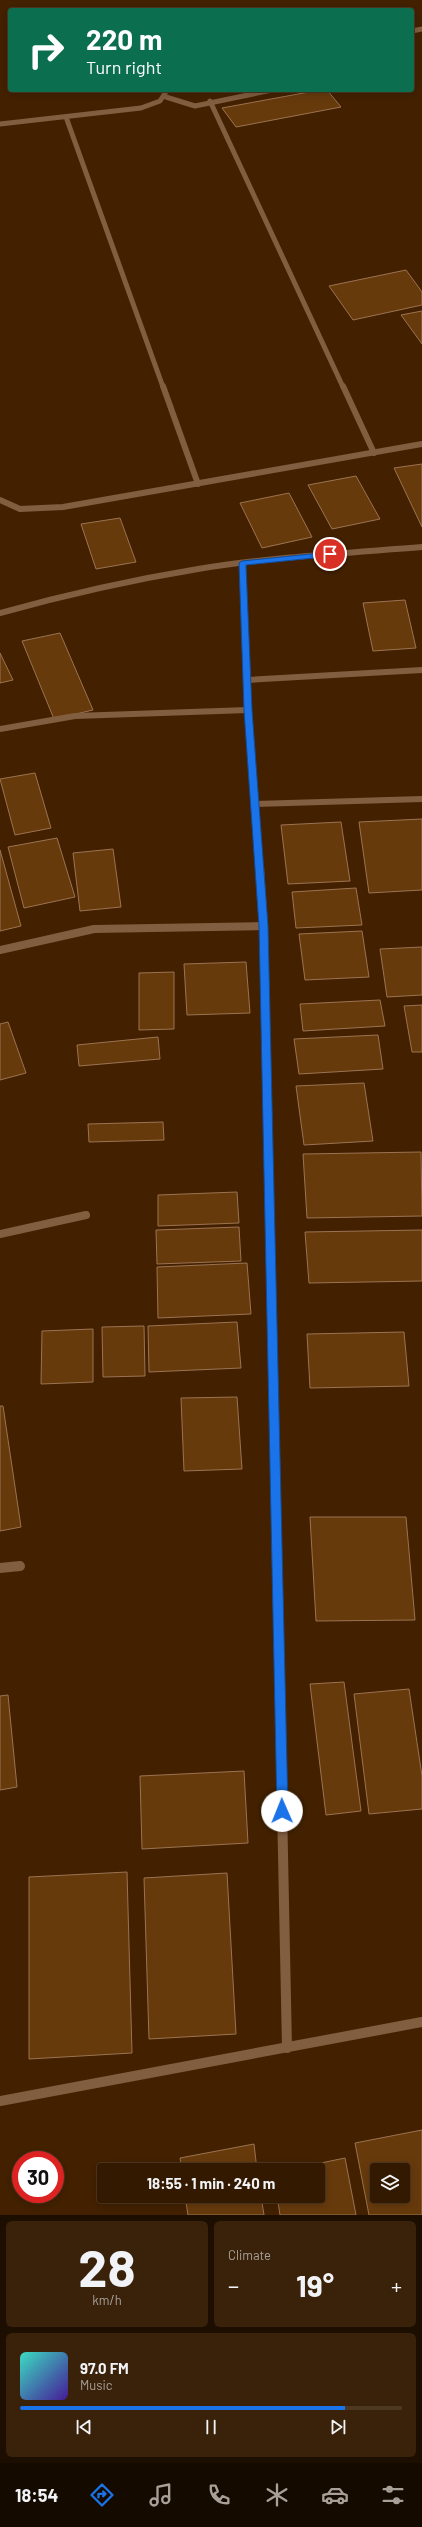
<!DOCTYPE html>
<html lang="en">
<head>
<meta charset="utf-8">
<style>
  :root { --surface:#321900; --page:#3a220a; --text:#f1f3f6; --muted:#a8a099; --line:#4d3822; --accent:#1a73e8 }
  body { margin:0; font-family:Barlow,sans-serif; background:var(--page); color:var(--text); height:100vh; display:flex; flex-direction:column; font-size:15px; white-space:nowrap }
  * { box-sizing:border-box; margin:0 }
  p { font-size:13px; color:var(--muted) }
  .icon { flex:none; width:22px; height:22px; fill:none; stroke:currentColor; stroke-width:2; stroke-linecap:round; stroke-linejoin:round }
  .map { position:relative; height:2215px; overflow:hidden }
  .panel { display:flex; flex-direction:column; gap:6px; padding:6px; background:#1c0e00; flex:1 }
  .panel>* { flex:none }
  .top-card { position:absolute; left:8px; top:8px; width:406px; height:84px; border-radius:4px; box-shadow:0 2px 10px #0003,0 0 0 1px var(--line); background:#0b6e4f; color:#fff; overflow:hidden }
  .controls { position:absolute; left:370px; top:2163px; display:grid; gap:8px }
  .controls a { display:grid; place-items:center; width:40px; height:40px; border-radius:4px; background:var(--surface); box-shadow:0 2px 10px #0003,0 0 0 1px var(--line); font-size:20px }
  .speed { position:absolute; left:12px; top:2151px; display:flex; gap:8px; font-size:20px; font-weight:700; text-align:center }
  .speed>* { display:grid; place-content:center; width:52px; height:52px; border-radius:50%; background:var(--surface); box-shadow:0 2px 10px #0003,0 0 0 1px var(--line); line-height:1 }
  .speed .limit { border:6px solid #d22; background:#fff; color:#111 }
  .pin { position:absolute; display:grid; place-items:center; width:34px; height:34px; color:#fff; margin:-17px; border:2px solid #fff; border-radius:50%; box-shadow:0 1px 4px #0007 }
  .me { position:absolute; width:44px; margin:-22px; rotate:359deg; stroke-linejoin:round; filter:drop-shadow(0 0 3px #0008) }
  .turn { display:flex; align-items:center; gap:14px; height:84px; padding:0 12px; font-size:18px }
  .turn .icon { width:52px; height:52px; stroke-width:2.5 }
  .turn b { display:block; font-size:28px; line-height:34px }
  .big { font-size:30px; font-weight:700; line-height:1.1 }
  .panel .card { flex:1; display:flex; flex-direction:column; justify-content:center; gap:6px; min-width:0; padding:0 14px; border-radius:6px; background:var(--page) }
  .panel .dial { align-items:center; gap:0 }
  .dial b { font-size:52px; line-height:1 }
  .song { display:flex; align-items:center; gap:12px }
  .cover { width:48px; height:48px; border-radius:6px; background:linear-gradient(135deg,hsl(170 70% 55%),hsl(260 70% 35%)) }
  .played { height:4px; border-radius:2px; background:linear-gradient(90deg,var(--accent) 85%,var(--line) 85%) }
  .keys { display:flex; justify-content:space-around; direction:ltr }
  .heat { display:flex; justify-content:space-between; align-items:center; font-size:22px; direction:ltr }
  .panel .tiles { flex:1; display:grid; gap:6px; grid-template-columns:1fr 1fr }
  .card:last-child { grid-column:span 2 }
  .trip { position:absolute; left:97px; top:2163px; width:228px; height:40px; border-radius:4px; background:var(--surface); box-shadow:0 2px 10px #0003,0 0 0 1px var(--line); font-weight:700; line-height:40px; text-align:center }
  .menu { display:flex; height:64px; justify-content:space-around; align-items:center; background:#140a00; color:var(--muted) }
  .menu .icon { width:28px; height:28px }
  .menu .on { color:var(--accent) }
  .menu b { font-size:18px; color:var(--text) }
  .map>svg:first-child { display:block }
  .building { fill:#673a0c; stroke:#9b7352; fill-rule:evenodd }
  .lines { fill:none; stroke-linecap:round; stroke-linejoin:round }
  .lane-far1 { stroke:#825e40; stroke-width:5 }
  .lane { stroke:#825e40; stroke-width:6 }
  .street-far2 { stroke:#825e40; stroke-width:6 }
  .street-far1 { stroke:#825e40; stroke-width:8 }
  .street { stroke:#825e40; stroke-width:10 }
  .route { fill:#1a73e8; stroke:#114b97 }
</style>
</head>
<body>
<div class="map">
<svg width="422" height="2215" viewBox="0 0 422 2215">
  <rect width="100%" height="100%" fill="#432100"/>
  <!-- building -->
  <g class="building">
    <path d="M320 90H327L341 107 236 127 222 108Z"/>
    <path d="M406 270 422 292V305L353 320 329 286Z"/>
    <path d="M422 311V344L401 315Z"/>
    <path d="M422 464V527L394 468Z"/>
    <path d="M356 476 380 519 332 529 308 485Z"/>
    <path d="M289 493 312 537 262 548 240 503Z"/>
    <path d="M120 518 136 562 96 569 81 524Z"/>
    <path d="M405 600 416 648 373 651 363 603Z"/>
    <path d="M60 633 93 710 54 719 22 641Z"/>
    <path d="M0 653 13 680 0 683Z"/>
    <path d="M35 773 51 828 15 835 0 779Z"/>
    <path d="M422 819V890L369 893 359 822Z"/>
    <path d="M341 822 350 881 288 884 281 825Z"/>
    <path d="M57 838 75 897 24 908 8 847Z"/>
    <path d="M113 849 121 907 80 911 73 853Z"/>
    <path d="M0 850 21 926 0 931Z"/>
    <path d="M356 888 362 925 296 928 292 892Z"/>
    <path d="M362 931 369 977 305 980 299 934Z"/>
    <path d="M422 947V995L387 997 380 949Z"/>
    <path d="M246 962 250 1013 187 1015 184 964Z"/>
    <path d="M174 972V1029L139 1030V973Z"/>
    <path d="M380 1000 385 1026 303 1031 300 1004Z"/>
    <path d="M422 1005V1052H412L404 1006Z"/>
    <path d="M8 1022 26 1073 0 1080V1024Z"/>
    <path d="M378 1035 383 1069 299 1074 294 1039Z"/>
    <path d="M158 1037 160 1059 79 1066 77 1045Z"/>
    <path d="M364 1083 373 1141 304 1145 296 1086Z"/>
    <path d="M163 1122 164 1140 89 1142 88 1124Z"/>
    <path d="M421 1152 422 1216 307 1218 303 1154Z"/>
    <path d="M237 1192 239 1223 158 1226V1195Z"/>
    <path d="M239 1227 241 1261 157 1264 156 1230Z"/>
    <path d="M422 1230V1281L309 1283 305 1232Z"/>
    <path d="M247 1263 251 1314 158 1318 157 1267Z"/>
    <path d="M237 1322 241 1368 149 1372 148 1326Z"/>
    <path d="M144 1326 145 1376 103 1377 102 1327Z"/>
    <path d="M93 1329V1382L41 1384 42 1331Z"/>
    <path d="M404 1332 409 1386 310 1388 307 1334Z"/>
    <path d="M237 1397 242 1469 184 1471 181 1398Z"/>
    <path d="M0 1406H3L21 1527 0 1531Z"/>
    <path d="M310 1517H406L415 1620 316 1621Z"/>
    <path d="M344 1682 361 1811 326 1815 310 1684Z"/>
    <path d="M409 1689 422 1776V1809L369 1814 354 1694Z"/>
    <path d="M8 1695 17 1787 0 1790V1696Z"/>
    <path d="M244 1771 248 1843 142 1849 140 1776Z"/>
    <path d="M127 1872 132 2053 29 2059V1877Z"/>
    <path d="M227 1873 236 2034 149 2039 144 1878Z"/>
    <path d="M422 2130V2215H369L355 2143ZM377 2170H403V2196H377Z"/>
    <path d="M254 2144 257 2170H182L180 2158Z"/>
    <path d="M345 2158 356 2215H280L277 2196H318V2170H287Z"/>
    <path d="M185 2196H261L264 2215H188Z"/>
  </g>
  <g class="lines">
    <!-- lane-far1 -->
    <g class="lane-far1">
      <path d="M412 31 422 29"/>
      <path d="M166 97 195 106 272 90"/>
      <path d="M210 101 343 387"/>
      <path d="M66 117 163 387"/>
      <path d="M0 124 141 108 160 101 167 90"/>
    </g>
    <!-- lane -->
    <g class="lane">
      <path d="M163 386 198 484"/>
      <path d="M343 386 374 453"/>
      <path d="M0 500 20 509 63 507 422 444"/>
    </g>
    <!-- street-far2 -->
    <g class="street-far2">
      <path d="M242 563 248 710 260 868"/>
      <path d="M0 613C65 595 131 580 198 569 272 557 347 553 422 547"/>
      <path d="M247 680 422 670"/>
      <path d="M0 729 75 716 248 710"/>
      <path d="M255 804 422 799"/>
    </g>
    <!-- street-far1 -->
    <g class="street-far1">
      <path d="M260 867 264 926 275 1468"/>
      <path d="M0 950 94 929 264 926"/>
      <path d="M0 1234 86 1215"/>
    </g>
    <!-- street -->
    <g class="street">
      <path d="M275 1467 287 2048"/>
      <path d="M0 1568 20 1566"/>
      <path d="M0 2101 422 2022"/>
    </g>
  </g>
  <!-- route -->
  <path class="route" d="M330 552 334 554 333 556 246 565 252 710 268 926 288 1811 282 1816 277 1811 259 926 244 710 239 563 242 561Z"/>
</svg>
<div class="controls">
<a><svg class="icon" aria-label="layers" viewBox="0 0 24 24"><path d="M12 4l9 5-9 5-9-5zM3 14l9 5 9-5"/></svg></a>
</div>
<div class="speed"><div class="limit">30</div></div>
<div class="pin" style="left:330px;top:554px;background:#d93025"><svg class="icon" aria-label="arrive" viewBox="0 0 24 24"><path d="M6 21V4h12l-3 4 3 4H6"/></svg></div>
<svg class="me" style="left:282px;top:1811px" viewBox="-20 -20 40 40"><circle r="19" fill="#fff"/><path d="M0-13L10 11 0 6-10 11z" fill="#1a73e8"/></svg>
<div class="trip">18:55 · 1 min · 240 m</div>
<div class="top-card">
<div class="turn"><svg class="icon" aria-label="right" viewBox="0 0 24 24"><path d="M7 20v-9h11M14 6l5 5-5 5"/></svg><div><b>220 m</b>Turn right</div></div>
</div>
</div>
<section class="panel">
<div class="tiles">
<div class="card dial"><b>28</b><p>km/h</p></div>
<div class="card"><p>Climate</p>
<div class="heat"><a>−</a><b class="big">19°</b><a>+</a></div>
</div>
<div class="card">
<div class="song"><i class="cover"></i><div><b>97.0 FM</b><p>Music</p></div></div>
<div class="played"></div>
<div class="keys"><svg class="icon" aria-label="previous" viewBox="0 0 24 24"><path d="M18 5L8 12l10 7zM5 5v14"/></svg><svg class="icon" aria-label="pause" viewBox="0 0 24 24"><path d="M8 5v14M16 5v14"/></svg><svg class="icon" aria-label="next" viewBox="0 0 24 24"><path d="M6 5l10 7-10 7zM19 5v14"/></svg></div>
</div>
</div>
</section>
<nav class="menu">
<b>18:54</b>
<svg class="icon on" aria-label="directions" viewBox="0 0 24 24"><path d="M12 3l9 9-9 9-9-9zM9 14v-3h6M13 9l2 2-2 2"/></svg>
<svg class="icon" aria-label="music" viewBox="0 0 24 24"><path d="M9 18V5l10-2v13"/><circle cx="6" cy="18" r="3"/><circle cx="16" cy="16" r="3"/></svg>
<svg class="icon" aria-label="phone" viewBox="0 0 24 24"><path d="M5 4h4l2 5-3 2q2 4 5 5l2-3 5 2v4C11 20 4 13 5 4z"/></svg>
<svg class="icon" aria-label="climate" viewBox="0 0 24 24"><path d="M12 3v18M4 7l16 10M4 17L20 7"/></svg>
<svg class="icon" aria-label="car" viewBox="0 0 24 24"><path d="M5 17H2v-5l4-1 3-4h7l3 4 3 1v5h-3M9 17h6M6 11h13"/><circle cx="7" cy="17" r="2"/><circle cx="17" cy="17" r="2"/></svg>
<svg class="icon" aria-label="filters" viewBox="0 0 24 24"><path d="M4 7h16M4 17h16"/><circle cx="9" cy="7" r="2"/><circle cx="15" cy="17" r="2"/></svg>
</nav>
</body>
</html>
